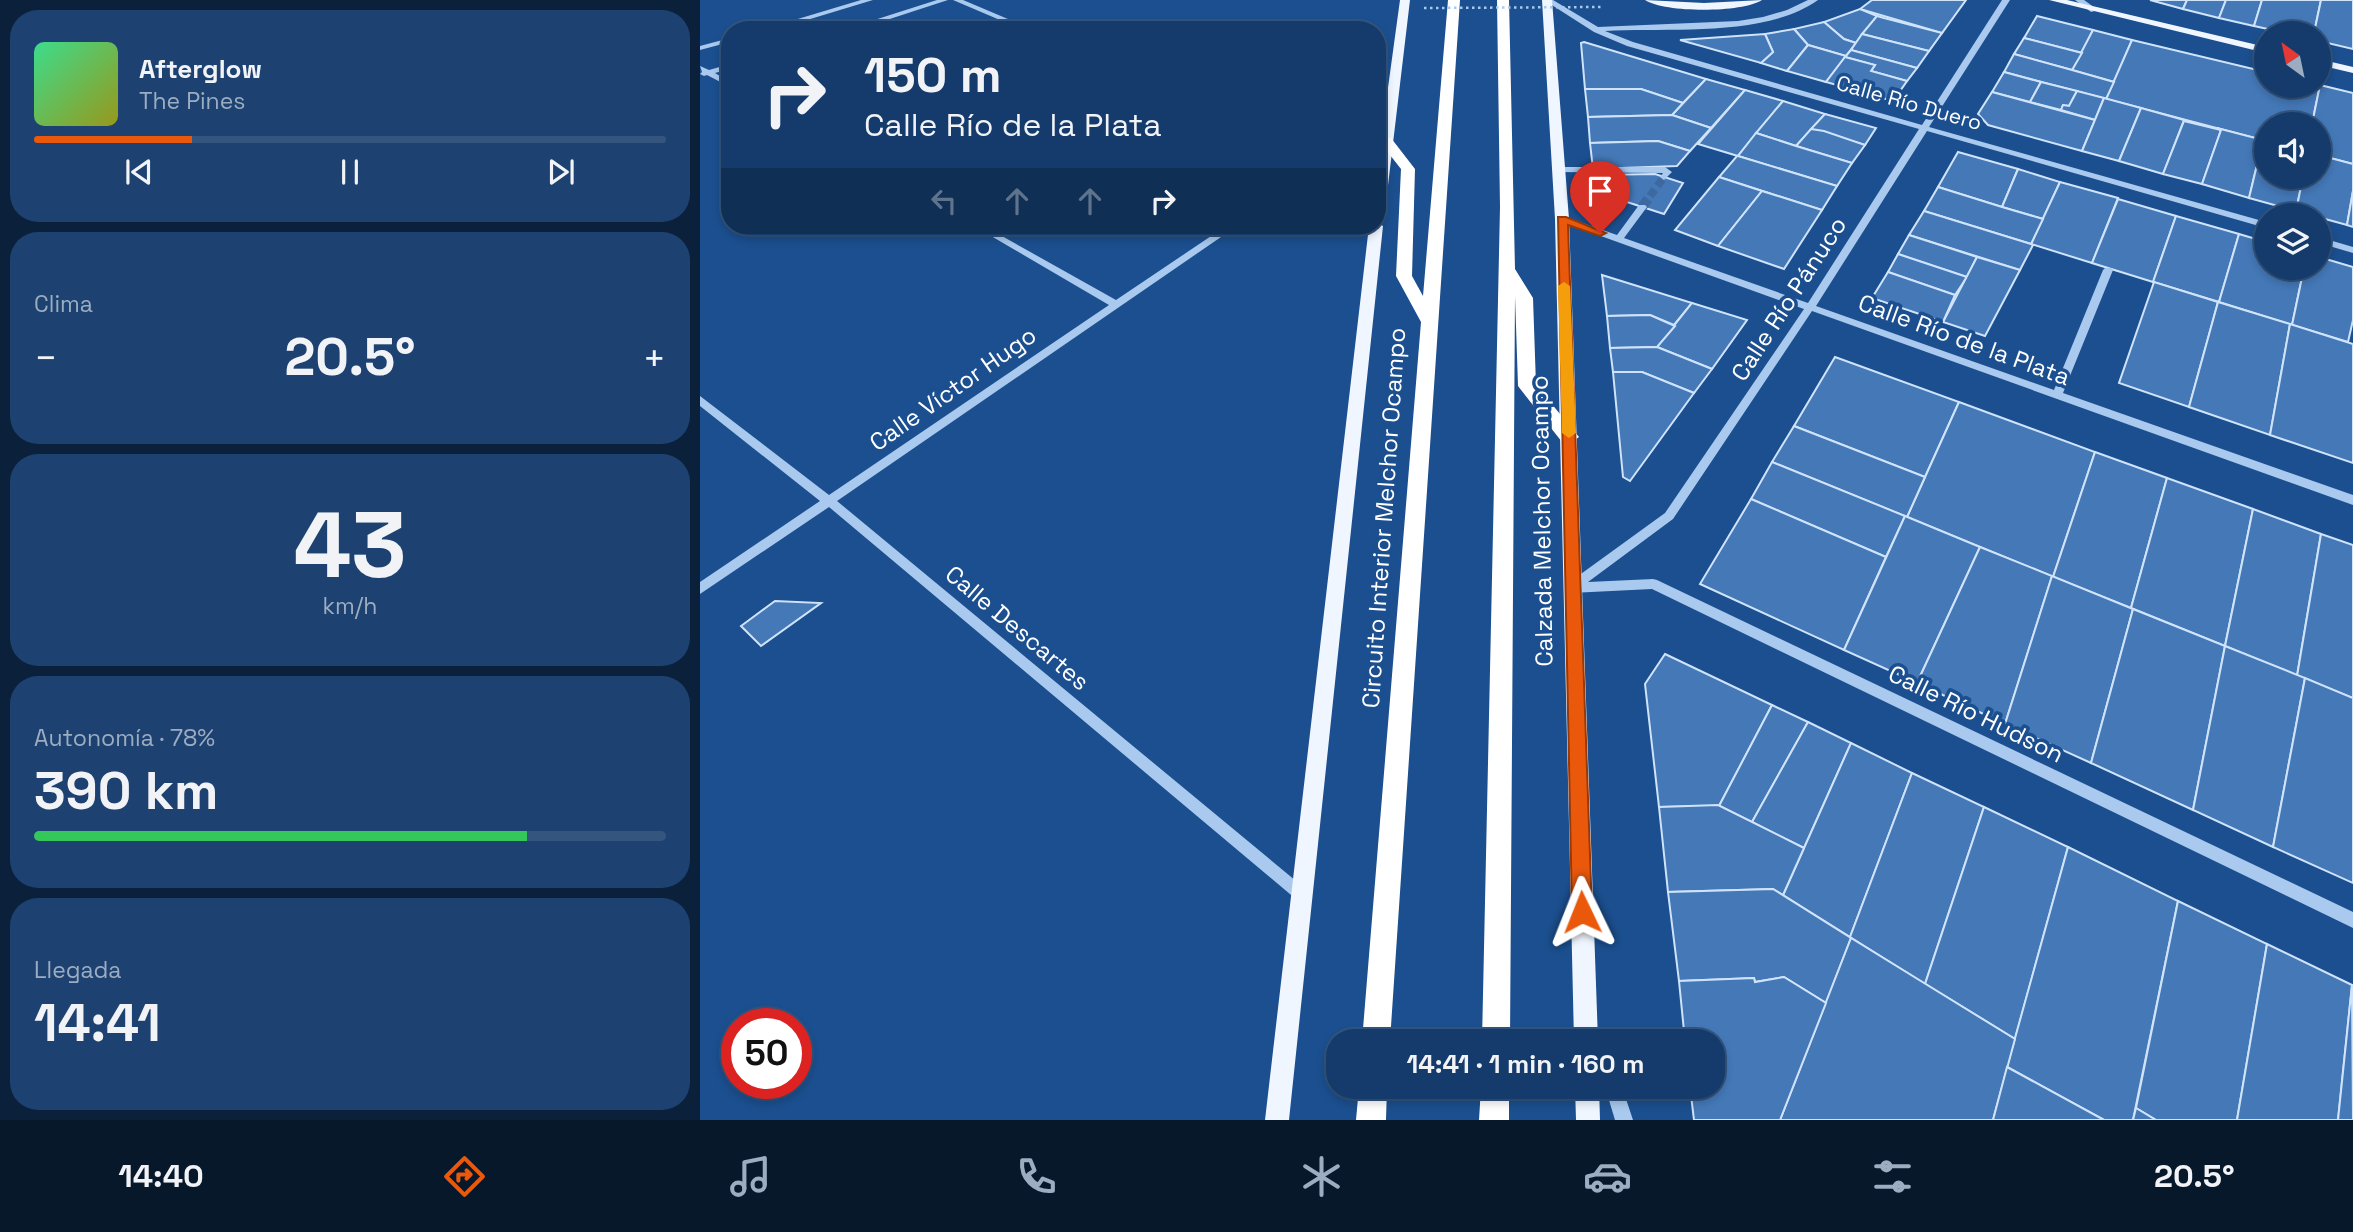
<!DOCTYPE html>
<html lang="es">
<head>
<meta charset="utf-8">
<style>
  :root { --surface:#143b6b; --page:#1d4271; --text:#f1f3f6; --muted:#9dadc1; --line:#33557e; --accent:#ea580c }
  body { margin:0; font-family:"Space Grotesk",sans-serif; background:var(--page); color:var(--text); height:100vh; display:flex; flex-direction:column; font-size:26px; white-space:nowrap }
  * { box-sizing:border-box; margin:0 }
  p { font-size:23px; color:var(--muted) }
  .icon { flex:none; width:38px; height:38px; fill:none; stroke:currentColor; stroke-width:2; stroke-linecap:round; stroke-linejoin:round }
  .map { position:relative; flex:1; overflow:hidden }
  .side { display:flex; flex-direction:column; gap:10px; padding:10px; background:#0b203b; width:700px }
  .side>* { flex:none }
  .hud { position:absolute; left:21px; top:21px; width:665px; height:214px; border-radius:28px; box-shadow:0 4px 10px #0003,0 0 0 2px var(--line); background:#143b6b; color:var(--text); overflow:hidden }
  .needle { width:46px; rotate:327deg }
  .fabs { position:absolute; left:1554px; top:21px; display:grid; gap:14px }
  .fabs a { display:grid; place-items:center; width:77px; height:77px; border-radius:50%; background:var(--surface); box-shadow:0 4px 10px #0003,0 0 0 2px var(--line); font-size:35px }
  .speed { position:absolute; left:21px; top:1008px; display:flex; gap:14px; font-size:35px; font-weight:700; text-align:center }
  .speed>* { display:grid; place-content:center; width:91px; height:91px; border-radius:50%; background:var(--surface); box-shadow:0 4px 10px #0003,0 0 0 2px var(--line); line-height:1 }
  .speed .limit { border:10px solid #d22; background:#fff; color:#111 }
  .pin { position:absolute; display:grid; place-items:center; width:60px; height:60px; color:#fff; margin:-72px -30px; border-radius:50% 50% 50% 0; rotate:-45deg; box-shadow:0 0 7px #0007 }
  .pin .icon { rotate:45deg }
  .me { position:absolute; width:77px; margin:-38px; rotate:358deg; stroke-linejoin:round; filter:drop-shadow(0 0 5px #0008) }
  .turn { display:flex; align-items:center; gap:24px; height:147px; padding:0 28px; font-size:32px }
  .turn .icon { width:91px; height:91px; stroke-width:2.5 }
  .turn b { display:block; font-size:49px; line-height:60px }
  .lanes { display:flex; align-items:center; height:66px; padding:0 28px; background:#0003; justify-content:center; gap:35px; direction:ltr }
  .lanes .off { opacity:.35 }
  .big { font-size:52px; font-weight:700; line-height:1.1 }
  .side .widget { flex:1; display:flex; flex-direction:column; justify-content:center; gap:10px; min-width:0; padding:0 24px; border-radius:28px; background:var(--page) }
  .side .dial { align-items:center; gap:0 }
  .dial b { font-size:91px; line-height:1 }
  .song { display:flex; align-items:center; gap:21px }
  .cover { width:84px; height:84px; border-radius:10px; background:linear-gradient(135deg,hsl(150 70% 55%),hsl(60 70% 35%)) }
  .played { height:7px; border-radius:4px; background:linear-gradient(90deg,var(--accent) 25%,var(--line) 25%) }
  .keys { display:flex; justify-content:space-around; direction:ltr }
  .heat { display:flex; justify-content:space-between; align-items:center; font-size:38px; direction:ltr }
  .charge { height:10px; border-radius:5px; background:linear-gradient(90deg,#34c759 78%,var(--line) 0) }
  .trip { position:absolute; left:626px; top:1029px; width:399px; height:70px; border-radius:28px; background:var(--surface); box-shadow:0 4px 10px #0003,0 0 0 2px var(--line); font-weight:700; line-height:70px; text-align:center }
  .dock { display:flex; height:112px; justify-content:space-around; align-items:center; background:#08182b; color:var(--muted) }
  .dock .icon { width:49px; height:49px }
  .dock .current { color:var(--accent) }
  .dock b { font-size:32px; color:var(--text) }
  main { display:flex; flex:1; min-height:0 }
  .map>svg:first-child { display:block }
  .building { fill:#4478b7; stroke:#cfe3fa; stroke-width:2 }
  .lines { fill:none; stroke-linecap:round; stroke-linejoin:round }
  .minor-tunnel-far1 { stroke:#3d69a0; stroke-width:8; stroke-dasharray:8 4.5; stroke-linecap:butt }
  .minor-tunnel { stroke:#3d69a0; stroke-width:10; stroke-dasharray:10 5; stroke-linecap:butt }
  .minor { fill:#a9c9ee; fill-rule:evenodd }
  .major { fill:#f0f6ff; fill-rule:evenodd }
  .highway { fill:#fff; fill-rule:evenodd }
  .path-bridge { stroke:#a9c9ee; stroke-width:2.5; stroke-dasharray:2.5 3.5; stroke-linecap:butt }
  .route { fill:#ea580c; stroke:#983908; stroke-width:2 }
  .slow { fill:#f59e0b }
  .labels { text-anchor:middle; stroke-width:7; stroke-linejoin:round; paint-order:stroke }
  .far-street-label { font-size:21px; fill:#fff; stroke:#1b4f8f }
  .street-label { font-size:24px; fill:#fff; stroke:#1b4f8f }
</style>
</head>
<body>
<main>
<section class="side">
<div class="widget">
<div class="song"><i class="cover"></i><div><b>Afterglow</b><p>The Pines</p></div></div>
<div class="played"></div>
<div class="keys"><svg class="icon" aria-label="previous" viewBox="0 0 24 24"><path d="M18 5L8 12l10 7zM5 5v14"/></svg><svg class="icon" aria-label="pause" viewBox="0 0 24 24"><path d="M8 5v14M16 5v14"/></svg><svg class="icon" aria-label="next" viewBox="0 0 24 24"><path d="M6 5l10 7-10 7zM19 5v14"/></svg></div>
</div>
<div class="widget"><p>Clima</p>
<div class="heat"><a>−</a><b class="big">20.5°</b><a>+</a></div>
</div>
<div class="widget dial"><b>43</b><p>km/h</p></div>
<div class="widget"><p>Autonomía · 78%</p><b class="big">390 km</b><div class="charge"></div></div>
<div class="widget"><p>Llegada</p><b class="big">14:41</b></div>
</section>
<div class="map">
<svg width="1653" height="1120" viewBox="0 0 1653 1120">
  <rect width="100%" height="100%" fill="#1b4f8f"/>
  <!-- building -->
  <g class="building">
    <path d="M1172 0H1266L1242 33 1160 9Z"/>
    <path d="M1450 0H1487L1483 9Z"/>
    <path d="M1487 0H1526L1519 18 1483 9Z"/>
    <path d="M1526 0H1562L1554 26 1519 18Z"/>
    <path d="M1562 0H1621L1614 33H1586L1554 26Z"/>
    <path d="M1621 0H1653V49L1619 41V33H1614Z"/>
    <path d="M1160 9 1177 16 1156 43 1144 39 1124 22Z"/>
    <path d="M1177 16 1184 18 1242 33 1229 51 1162 34Z"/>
    <path d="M1337 16 1393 30 1382 53 1324 38Z"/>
    <path d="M1124 22 1144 39 1156 43 1146 56 1108 45 1094 29Z"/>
    <path d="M1094 29 1108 45 1087 71 1061 63 1073 52 1065 34Z"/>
    <path d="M1393 30 1432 40 1414 82 1372 70Z"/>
    <path d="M1065 34 1073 52 1061 63 980 40Z"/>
    <path d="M1162 34 1229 51 1217 68 1151 50Z"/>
    <path d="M1324 38 1382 53 1372 70 1314 54Z"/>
    <path d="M1432 40 1566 72V86L1620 85 1612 124H1566V141L1406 99Z"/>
    <path d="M884 42 1006 79 983 103 941 89H885L881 43Z"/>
    <path d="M1108 45 1146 56 1126 82 1087 71Z"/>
    <path d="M1151 50 1217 68 1207 81 1171 71 1175 65 1145 57Z"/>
    <path d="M1314 54 1372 70 1414 82 1406 99 1304 72Z"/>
    <path d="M1145 57 1175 65 1171 71 1207 81 1193 101 1126 82Z"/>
    <path d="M1304 72 1341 82 1330 102 1292 92Z"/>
    <path d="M1006 79 1045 90 1011 128 972 115Z"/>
    <path d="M1341 82 1377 91 1369 106 1363 105 1361 110 1330 102Z"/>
    <path d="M1620 85 1653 93V164L1619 155V124H1612Z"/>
    <path d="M885 89H941L983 103 972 115 888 117Z"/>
    <path d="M1045 90 1083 101 1038 156 998 144Z"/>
    <path d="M1377 91 1404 98 1395 120 1361 110 1363 105 1369 106Z"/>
    <path d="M1292 92 1395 120 1382 151 1288 125 1278 114Z"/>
    <path d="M1404 98 1441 108 1419 161 1382 151Z"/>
    <path d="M1083 101 1125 114 1096 146 1056 133Z"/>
    <path d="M1441 108 1484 120 1463 174 1419 161Z"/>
    <path d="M1125 114 1176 128 1165 145 1111 129Z"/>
    <path d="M972 115 1011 128 990 151 958 141 890 143 888 117Z"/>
    <path d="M1484 121 1521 130 1502 184 1463 174Z"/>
    <path d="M1517 128 1563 140 1549 198 1502 184 1521 130Z"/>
    <path d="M1111 129 1124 131 1165 145 1152 163 1096 146Z"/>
    <path d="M1056 133 1096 146 1152 163 1137 186 1038 156Z"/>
    <path d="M1563 140 1566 141V177H1603L1596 211 1549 198Z"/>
    <path d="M958 141 990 151 977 166 893 169 890 143Z"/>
    <path d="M1258 152 1318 169 1302 207 1238 187Z"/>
    <path d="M1619 155 1653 164V191L1647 225 1596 211 1603 177H1619Z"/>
    <path d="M1037 156H1038L1137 186 1122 210 1019 177Z"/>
    <path d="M1318 169 1360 182 1343 219 1302 207Z"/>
    <path d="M955 174 983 183 964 214 896 192V175Z"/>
    <path d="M1019 177 1062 191 1018 246 975 230Z"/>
    <path d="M1360 182 1418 198 1392 263 1331 244Z"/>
    <path d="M1238 187 1302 207 1343 219 1331 244 1224 211Z"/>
    <path d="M1062 191 1122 210 1084 269 1018 246Z"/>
    <path d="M1653 191V227L1647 225Z"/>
    <path d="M1418 199 1476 216 1453 282 1392 263Z"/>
    <path d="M1224 211 1331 244 1333 245 1320 270 1209 235Z"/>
    <path d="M1476 216 1539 234 1519 302 1453 282Z"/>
    <path d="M1539 234 1566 242V268H1604L1592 325 1519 302Z"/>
    <path d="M1209 235 1277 257 1267 277 1198 254Z"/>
    <path d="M1198 254 1267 277 1255 295 1188 272Z"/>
    <path d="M1277 257 1320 270 1285 336 1243 322Z"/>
    <path d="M1619 257 1653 267V320L1648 342 1592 325 1604 268H1619Z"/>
    <path d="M1188 272 1255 295 1243 322 1172 298Z"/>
    <path d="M902 275 992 303 974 325 950 315 907 316Z"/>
    <path d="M1454 282 1518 302 1489 407 1419 383Z"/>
    <path d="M1518 302 1590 324 1570 435 1489 407Z"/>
    <path d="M992 303 1047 320 1012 369 957 347Z"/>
    <path d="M950 315 975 326 957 347 910 348 907 316Z"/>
    <path d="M1590 324 1653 344V463L1570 435Z"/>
    <path d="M957 347 1012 369 994 393 942 372H913L910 348Z"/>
    <path d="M1135 357 1259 402 1225 477 1094 426Z"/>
    <path d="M913 372H942L994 393 930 481 923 477Z"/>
    <path d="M1259 402 1395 452 1353 577 1207 517Z"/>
    <path d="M1094 426 1225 477 1207 517 1072 462Z"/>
    <path d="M1395 452 1467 478 1431 608 1353 577Z"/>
    <path d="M1072 462 1205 516 1186 557 1051 499Z"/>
    <path d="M1467 478 1553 509 1525 646 1431 608Z"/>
    <path d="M1051 499 1186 557 1144 650 1000 584Z"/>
    <path d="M1553 509 1621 534 1597 676 1525 646Z"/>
    <path d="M1205 516 1280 547 1217 683 1144 650Z"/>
    <path d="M1621 534 1653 545V698L1597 676Z"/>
    <path d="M1280 547 1352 576 1305 724 1217 683Z"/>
    <path d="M1352 576 1433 609 1391 763 1305 724Z"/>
    <path d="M75 601 121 603 61 646 41 626Z"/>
    <path d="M1433 609 1525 646 1493 810 1391 763Z"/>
    <path d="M1525 646 1605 678 1573 847 1493 810Z"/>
    <path d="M965 654 1072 705 1019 806 959 807 945 684Z"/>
    <path d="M1605 678 1653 698V883L1573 847Z"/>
    <path d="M1072 705 1108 722 1052 822 1019 806Z"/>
    <path d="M1108 722 1151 743 1104 848 1052 822Z"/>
    <path d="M1151 743 1212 773 1150 937 1083 895Z"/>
    <path d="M1212 773 1284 807 1225 984 1150 937Z"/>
    <path d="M1018 805 1104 848 1083 895 1073 889 968 892 959 807Z"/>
    <path d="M1284 807 1368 847 1315 1039 1225 984Z"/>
    <path d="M1368 847 1478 901 1433 1120H1404L1307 1067Z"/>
    <path d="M1073 889 1151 938 1126 1003 1084 977 1055 982 1054 978 979 981 968 892Z"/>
    <path d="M1478 901 1567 944 1537 1120H1456L1436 1108Z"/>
    <path d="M1151 938 1315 1039 1293 1120H1080Z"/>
    <path d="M1567 944 1652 985 1638 1120H1537Z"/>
    <path d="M1084 977 1126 1003 1080 1120H994L990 1087H1013V1041H985L979 981 1054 978 1055 982Z"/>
    <path d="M1652 985 1653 1120H1638Z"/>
    <path d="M1307 1067 1404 1120H1293Z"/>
    <path d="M1436 1108 1456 1120H1433Z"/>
  </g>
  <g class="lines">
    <!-- minor-tunnel-far1 -->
    <path class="minor-tunnel-far1" d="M950 196 964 177"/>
    <!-- minor-tunnel -->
    <path class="minor-tunnel" d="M942 207 951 195"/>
    <!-- minor -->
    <g class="minor">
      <path d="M161 0H173L74 30H61Z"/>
      <path d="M237 0H248L156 30H143Z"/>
      <path d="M253 0H263L334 30H323Z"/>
      <path d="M844 0H853L898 27 1038 21 1063 17 1087 10 1108 0H1118C1065 38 968 27 905 31L933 42 1222 125 1302 0H1310L1229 127 1566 222V228L1227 131 1116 306 1354 390 1403 270 1405 268H1411L1413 270 1363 393 1653 495V505L1112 311 973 519 888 582 953 579 957 580 1653 912V928L952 589 871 593 867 592 865 588 867 584 965 513 1104 309 859 221V217H865L917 235 939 205H945L947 207 924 238 1108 303 1219 129 927 46 894 32Z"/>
      <path d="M1375 0H1384L1398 10 1391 12Z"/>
      <path d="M30 38V42L0 50V46Z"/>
      <path d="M30 64V69L15 73 30 82V87L7 75 4 76 0 74 2 72 0 66 9 70Z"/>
      <path d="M685 119 692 121 677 130V124Z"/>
      <path d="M859 167H965L972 172 964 180 960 177 963 173 856 172V168Z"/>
      <path d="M274 226H284L416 300 526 226H537L137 501 607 890 610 895 607 900 602 903 597 900 129 507 0 594V582L120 501 0 406V396L129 495 409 305Z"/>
      <path d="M1619 237 1653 247V253L1619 243Z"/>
      <path d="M905 1087H922L933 1120H915Z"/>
    </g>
    <!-- major -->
    <g class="major">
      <path d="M700 0H710L684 219 678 223 683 226 589 1120H565L669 226H677V168Z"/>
      <path d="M842 0H852L869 219 898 1041H874L855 219Z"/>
      <path d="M945 0 1004 3 1062 0C1042 13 965 13 945 0Z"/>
      <path d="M1349 0H1367L1566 47V53Z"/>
      <path d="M1619 59 1653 67V73L1619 65Z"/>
      <path d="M875 1087H899L900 1120H876Z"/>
    </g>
    <!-- highway -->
    <g class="highway">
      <path d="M748 0H760L690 1041H662L721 322 696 276 701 169 679 141 681 138H691L715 169 712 276 723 296Z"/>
      <path d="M797 0H809L815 269 833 298 836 385 879 437 869 444 862 442 818 386 815 296 810 1041H782L800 207Z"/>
      <path d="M659 1087H687L686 1120H656Z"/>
      <path d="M781 1087H809V1120H779Z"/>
    </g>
    <!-- path-bridge -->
    <path class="path-bridge" d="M724 8 901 7"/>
  </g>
  <!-- route -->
  <path class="route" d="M858 217H866L906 233 900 236 868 225 892 912 889 920 882 922 875 920 872 912Z"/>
  <!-- slow -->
  <path class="slow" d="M864 282 870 286 876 433 869 438 862 433 858 286Z"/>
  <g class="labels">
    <!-- far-street labels -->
    <g class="far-street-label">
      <text transform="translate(1209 103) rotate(16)" y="7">Calle Río Duero</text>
    </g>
    <!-- street labels -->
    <g class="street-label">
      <text transform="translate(1089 299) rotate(-57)" y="8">Calle Río Pánuco</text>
      <text transform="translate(1264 340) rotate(20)" y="8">Calle Río de la Plata</text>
      <text transform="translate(253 389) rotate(-35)" y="8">Calle Víctor Hugo</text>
      <text transform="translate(684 518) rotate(-86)" y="8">Circuito Interior Melchor Ocampo</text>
      <text transform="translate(842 521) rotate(-91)" y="8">Calzada Melchor Ocampo</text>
      <text transform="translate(317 628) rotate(40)" y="8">Calle Descartes</text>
      <text transform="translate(1276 714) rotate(26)" y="8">Calle Río Hudson</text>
    </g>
  </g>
</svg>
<div class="fabs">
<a><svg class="needle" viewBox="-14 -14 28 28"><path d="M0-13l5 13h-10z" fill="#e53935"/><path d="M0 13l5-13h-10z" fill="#9dadc1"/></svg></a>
<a><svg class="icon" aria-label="sound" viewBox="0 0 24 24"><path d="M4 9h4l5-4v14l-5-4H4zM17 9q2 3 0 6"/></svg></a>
<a><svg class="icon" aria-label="layers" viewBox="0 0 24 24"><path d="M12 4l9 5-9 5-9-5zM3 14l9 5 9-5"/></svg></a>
</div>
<div class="speed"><div class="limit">50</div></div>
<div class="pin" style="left:900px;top:233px;background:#d93025"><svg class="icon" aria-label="arrive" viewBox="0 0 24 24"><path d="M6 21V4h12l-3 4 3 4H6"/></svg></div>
<svg class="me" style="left:882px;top:912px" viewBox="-20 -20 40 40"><path d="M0-17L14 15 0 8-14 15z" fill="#ea580c" stroke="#fff" stroke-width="4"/></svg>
<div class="trip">14:41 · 1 min · 160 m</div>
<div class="hud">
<div class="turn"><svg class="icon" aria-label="right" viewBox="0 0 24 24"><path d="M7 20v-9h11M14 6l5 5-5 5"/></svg><div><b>150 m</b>Calle Río de la Plata</div></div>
<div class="lanes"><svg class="icon off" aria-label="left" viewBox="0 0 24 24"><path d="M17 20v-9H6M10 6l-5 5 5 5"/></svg><svg class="icon off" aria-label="ahead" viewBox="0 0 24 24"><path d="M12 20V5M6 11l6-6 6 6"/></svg><svg class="icon off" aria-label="ahead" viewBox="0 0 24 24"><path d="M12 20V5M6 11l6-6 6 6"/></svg><svg class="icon" aria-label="right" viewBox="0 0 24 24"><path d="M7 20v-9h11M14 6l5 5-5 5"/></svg></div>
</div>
</div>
</main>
<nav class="dock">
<b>14:40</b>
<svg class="icon current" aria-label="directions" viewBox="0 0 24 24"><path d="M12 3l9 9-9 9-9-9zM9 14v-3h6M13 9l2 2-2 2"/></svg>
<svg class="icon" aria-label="music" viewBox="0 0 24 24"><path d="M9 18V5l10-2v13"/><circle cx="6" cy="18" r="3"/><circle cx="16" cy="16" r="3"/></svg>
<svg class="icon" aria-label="phone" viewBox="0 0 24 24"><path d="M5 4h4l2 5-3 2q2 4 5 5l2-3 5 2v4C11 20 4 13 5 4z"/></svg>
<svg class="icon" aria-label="climate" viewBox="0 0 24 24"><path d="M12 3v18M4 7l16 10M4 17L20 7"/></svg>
<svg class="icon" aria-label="car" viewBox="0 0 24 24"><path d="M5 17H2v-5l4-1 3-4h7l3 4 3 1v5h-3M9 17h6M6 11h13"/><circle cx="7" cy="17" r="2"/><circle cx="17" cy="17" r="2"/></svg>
<svg class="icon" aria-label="filters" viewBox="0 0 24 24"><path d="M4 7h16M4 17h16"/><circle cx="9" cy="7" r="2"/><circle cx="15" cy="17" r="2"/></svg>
<b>20.5°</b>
</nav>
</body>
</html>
